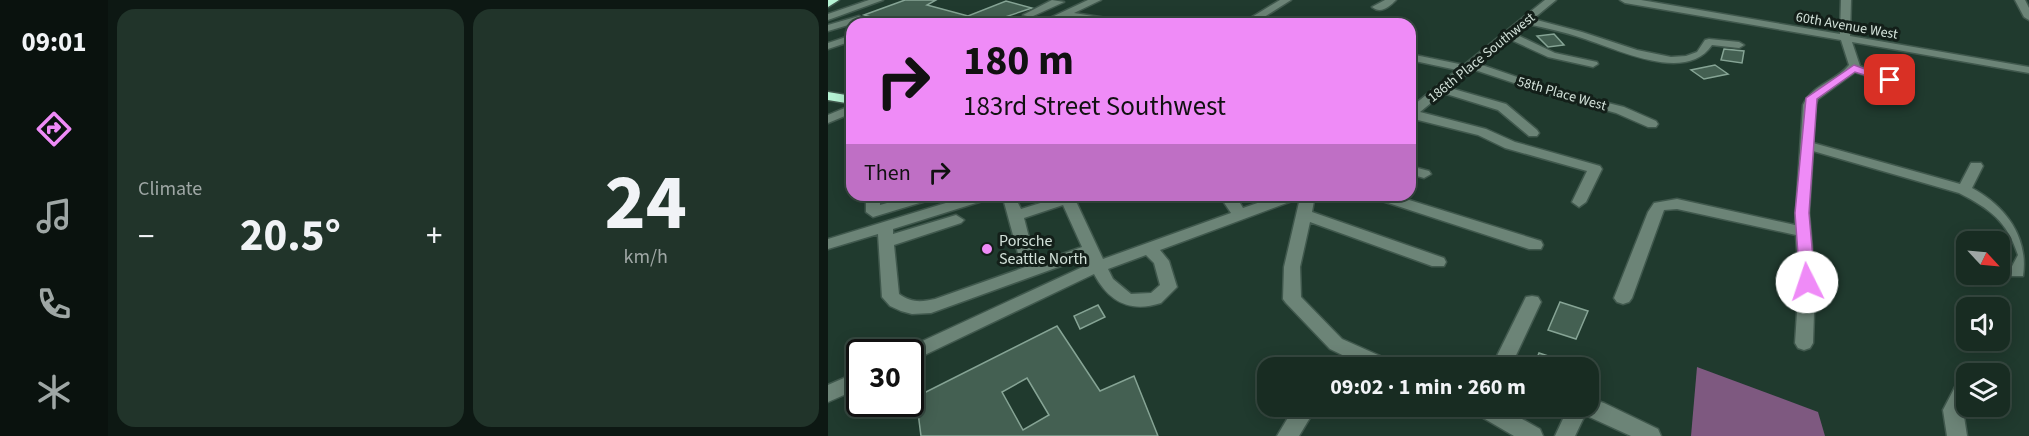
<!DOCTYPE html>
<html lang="en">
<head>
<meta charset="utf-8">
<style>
  :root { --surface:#182c22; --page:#21342a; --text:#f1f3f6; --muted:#9fa7a5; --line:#364840; --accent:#ef8bf7 }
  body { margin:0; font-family:"Source Sans 3",sans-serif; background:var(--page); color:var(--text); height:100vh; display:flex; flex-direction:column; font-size:22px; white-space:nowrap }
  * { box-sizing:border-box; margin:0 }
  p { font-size:20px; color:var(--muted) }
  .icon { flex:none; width:33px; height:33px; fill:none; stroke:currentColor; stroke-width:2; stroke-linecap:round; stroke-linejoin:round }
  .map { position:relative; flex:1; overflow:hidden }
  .drawer { display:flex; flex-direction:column; gap:9px; padding:9px; background:#0d1813; width:720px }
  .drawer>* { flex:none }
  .hud { position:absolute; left:18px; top:18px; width:570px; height:183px; border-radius:18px; box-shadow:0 3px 15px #0003,0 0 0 2px var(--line); background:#ef8bf7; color:#111; overflow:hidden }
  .needle { width:39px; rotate:116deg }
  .fabs { position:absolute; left:1128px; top:231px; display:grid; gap:12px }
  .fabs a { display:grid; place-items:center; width:54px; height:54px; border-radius:12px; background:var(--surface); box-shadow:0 3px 15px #0003,0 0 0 2px var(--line); font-size:30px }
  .speed { position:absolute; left:18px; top:339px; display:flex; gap:12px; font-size:30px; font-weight:700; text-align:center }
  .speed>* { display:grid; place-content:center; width:78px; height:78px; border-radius:50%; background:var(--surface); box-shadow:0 3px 15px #0003,0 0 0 2px var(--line); line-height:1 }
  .speed .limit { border:3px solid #111; border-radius:9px; background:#fff; color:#111 }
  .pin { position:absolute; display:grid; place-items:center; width:51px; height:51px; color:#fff; margin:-26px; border-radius:12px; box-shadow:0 3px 9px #0006 }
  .me { position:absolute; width:66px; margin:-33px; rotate:356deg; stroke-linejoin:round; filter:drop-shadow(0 0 4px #0008) }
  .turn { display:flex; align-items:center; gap:21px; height:126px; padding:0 18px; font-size:27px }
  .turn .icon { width:78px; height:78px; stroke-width:2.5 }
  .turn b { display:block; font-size:42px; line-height:51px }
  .then { display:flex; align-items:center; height:57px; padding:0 18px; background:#0003; gap:12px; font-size:22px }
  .big { font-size:45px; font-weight:700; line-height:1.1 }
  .drawer .card { flex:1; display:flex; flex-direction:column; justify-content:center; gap:9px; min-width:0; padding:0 21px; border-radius:18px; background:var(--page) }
  .drawer .dial { align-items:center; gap:0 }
  .dial b { font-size:78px; line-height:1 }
  .heat { display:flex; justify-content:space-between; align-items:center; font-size:33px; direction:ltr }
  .drawer .tiles { flex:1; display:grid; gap:9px; grid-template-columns:repeat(2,1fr) }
  .trip { position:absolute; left:429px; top:357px; width:342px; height:60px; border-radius:18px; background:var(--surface); box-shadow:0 3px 15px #0003,0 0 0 2px var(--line); font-weight:700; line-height:60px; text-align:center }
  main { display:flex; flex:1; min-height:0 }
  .tabs { display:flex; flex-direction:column; width:108px; justify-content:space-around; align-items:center; background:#0a120e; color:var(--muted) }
  .tabs .icon { width:42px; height:42px }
  .tabs .current { color:var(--accent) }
  .tabs b { font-size:27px; color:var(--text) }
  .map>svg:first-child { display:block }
  .forest { fill:#7e5980 }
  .building { fill:#446052; stroke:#86a495; stroke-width:1.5; fill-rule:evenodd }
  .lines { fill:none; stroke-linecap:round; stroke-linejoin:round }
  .minor-casing { stroke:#40584d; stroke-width:3 }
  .highway-casing { stroke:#40584d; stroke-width:3 }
  .minor { fill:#6c8477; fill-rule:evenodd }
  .highway { fill:#b6f3d4; fill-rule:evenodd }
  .route { fill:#ef8bf7; stroke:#9b5aa1; stroke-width:1.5 }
  .poi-dot { fill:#ef8bf7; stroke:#131f19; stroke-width:2 }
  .labels { text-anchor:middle; stroke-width:6; stroke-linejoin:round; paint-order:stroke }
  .far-street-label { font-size:14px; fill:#d2e1d9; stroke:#131f19 }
  .poi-label { font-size:16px; fill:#d2e1d9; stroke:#131f19; text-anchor:start }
</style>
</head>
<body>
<main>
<nav class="tabs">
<b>09:01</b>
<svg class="icon current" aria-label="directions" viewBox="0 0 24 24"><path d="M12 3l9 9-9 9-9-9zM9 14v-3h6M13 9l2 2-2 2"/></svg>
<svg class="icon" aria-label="music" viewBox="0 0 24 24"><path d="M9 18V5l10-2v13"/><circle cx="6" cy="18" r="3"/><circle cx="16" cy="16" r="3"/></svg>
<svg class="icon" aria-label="phone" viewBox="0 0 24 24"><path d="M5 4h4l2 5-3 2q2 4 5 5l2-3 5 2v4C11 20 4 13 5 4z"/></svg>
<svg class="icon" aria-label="climate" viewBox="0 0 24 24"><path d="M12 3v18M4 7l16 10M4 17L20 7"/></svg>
</nav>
<section class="drawer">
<div class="tiles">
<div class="card"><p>Climate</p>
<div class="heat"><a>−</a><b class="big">20.5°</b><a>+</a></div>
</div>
<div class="card dial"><b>24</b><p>km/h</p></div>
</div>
</section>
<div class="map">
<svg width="1201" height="436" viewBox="0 0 1201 436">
  <rect width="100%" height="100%" fill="#203a2e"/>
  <!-- forest -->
  <path class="forest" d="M869 367 990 412 997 436H863Z"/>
  <!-- building -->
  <g class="building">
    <path d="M77 0H108L99 5 140 16 178 1 204 8 156 24H67L36 15Z"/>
    <path d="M726 34 736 45 720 47 709 36Z"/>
    <path d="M896 49 916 51 914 63 893 60Z"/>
    <path d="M887 65 900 74 876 79 863 70Z"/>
    <path d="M732 302 760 311 748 339 720 330Z"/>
    <path d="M270 305 277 317 252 329 246 316Z"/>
    <path d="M229 326 272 391 306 376 330 436H93L88 397ZM199 378 221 415 195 430 174 392Z"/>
    <path d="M711 353 748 365 747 368H705Z"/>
  </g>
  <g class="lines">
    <!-- minor casing -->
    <g class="minor-casing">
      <g id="minor">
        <path d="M41 0H55L0 20V14Z"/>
        <path d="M224 0 236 2 203 17 195 15Z"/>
        <path d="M260 0H273L246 13 278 18 289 24 236 18 222 24H209Z"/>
        <path d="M452 0H463L430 21H424V17Z"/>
        <path d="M557 0H568C561 7 553 14 544 7Z"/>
        <path d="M717 0H728L705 19 754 32 809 50 843 57 858 56 869 52 877 40 881 39 911 42 916 45 911 48 884 45C858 84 789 49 754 38 736 32 718 28 699 24L687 34 727 53 769 62 770 64 765 67 720 57 681 39 651 64 724 89 796 107 828 121 830 124 828 127H820L788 113 716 93 644 69 622 88 678 104 709 130 711 133 709 136H701L670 110 615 93 592 112 658 129 687 142 772 166 774 169 758 202 751 207 744 202 759 171 677 148 650 135 582 118V108L629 70 582 60V54L636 65Z"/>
        <path d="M792 0H813L1012 34 1013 0H1023L1022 36 1201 67V73L1024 42 1032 66 1068 80 1062 83 1027 72 990 99 987 105 985 143 1132 184 1143 163H1153L1155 166 1144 188C1176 205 1201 236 1195 276H1183L1181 272 1190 255C1179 221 1162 209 1131 193L985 151 981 213 987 282 985 343 982 348 976 350 970 348 967 343 971 282 968 235 849 209 836 210 804 298 801 302 795 304 789 302 786 298 820 212 826 203 849 199 967 225 975 105C985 84 1007 82 1021 65L1013 40 797 3Z"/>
        <path d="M1187 0H1197L1201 8V20L1196 17Z"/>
        <path d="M31 16 36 19 34 21 0 31V25Z"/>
        <path d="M24 35V41L0 49V43Z"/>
        <path d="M24 105V113L0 123V115Z"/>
        <path d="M582 166 601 171 603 174 596 178 582 174Z"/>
        <path d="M38 195H52V205L87 195H110L108 198 45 217 38 212Z"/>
        <path d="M144 195H166L164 198 65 229V234L128 215 136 220 133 223 66 245 71 294C83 303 94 302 107 299L254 247 235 205 196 218 205 253 203 257H191L176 202 183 197 188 199 193 209 232 197 231 195H245L275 259 403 213 391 195H407L415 208 453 195H487L484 212 616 258 618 262 616 266H604L482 222 472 267 473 297 514 339 568 363 570 368H541L502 349 458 303 455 299 456 267 472 198 332 250 341 261 349 287 333 303C302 313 281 302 266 274L82 362V352H74L75 350 261 264 258 257 103 313 84 314 73 311 62 306 54 297 50 234 0 249V239ZM318 255 326 263 332 285 323 293 303 294 285 279 280 269Z"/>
        <path d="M543 195H565L713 241 715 245 713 249H701L545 198Z"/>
        <path d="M704 296 710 297 713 302 682 368H663L698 297Z"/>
        <path d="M32 371V388L0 402V385Z"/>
        <path d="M1134 385 1138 386V404L1135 410 1139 436H1119L1115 410 1127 387Z"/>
        <path d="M760 398 776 403 830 429 833 436H803L757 415 747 436H727L741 406H760Z"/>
        <path d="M467 406H489L471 436H449Z"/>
        <path d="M642 406H671L712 429 715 436H686L645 412Z"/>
      </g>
    </g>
    <!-- highway casing -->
    <g class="highway-casing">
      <g id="highway">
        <path d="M0 0H11L0 7Z"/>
        <path d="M0 92 24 96V104L0 100Z"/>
      </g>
    </g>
    <!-- minor -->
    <use href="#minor" class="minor"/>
    <!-- highway -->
    <use href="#highway" class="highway"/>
  </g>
  <!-- route -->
  <path class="route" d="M1026 65 1067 80 1062 83 1027 72 989 99 981 213 987 282 985 286H974L972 282 967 213 978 98Z"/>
  <!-- markers -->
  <circle class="poi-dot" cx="159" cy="249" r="6"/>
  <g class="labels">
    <!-- far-street labels -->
    <g class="far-street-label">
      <text transform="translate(1019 25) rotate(10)" y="5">60th Avenue West</text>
      <text transform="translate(653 57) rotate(-39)" y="5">186th Place Southwest</text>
      <text transform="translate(734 93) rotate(16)" y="5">58th Place West</text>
    </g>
    <!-- poi labels -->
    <g class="poi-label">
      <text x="171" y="246">Porsche<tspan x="171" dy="18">Seattle North</tspan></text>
    </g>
  </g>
</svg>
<div class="fabs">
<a><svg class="needle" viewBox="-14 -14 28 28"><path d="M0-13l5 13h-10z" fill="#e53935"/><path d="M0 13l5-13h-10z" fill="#9fa7a5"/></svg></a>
<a><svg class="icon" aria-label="sound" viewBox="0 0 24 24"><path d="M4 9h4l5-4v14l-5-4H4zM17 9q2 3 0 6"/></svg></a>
<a><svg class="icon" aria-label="layers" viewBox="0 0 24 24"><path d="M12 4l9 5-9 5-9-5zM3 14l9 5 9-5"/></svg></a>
</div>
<div class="speed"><div class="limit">30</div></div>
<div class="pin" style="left:1062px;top:80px;background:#d93025"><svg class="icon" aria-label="arrive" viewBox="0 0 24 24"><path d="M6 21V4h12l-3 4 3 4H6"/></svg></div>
<svg class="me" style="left:979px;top:282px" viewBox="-20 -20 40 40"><circle r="19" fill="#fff"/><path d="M0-13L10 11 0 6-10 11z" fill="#ef8bf7"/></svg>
<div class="trip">09:02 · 1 min · 260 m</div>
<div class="hud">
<div class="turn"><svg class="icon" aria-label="right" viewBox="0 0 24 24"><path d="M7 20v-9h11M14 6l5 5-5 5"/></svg><div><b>180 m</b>183rd Street Southwest</div></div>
<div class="then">Then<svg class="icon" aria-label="right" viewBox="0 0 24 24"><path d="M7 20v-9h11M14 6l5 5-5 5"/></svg></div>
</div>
</div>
</main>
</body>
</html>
